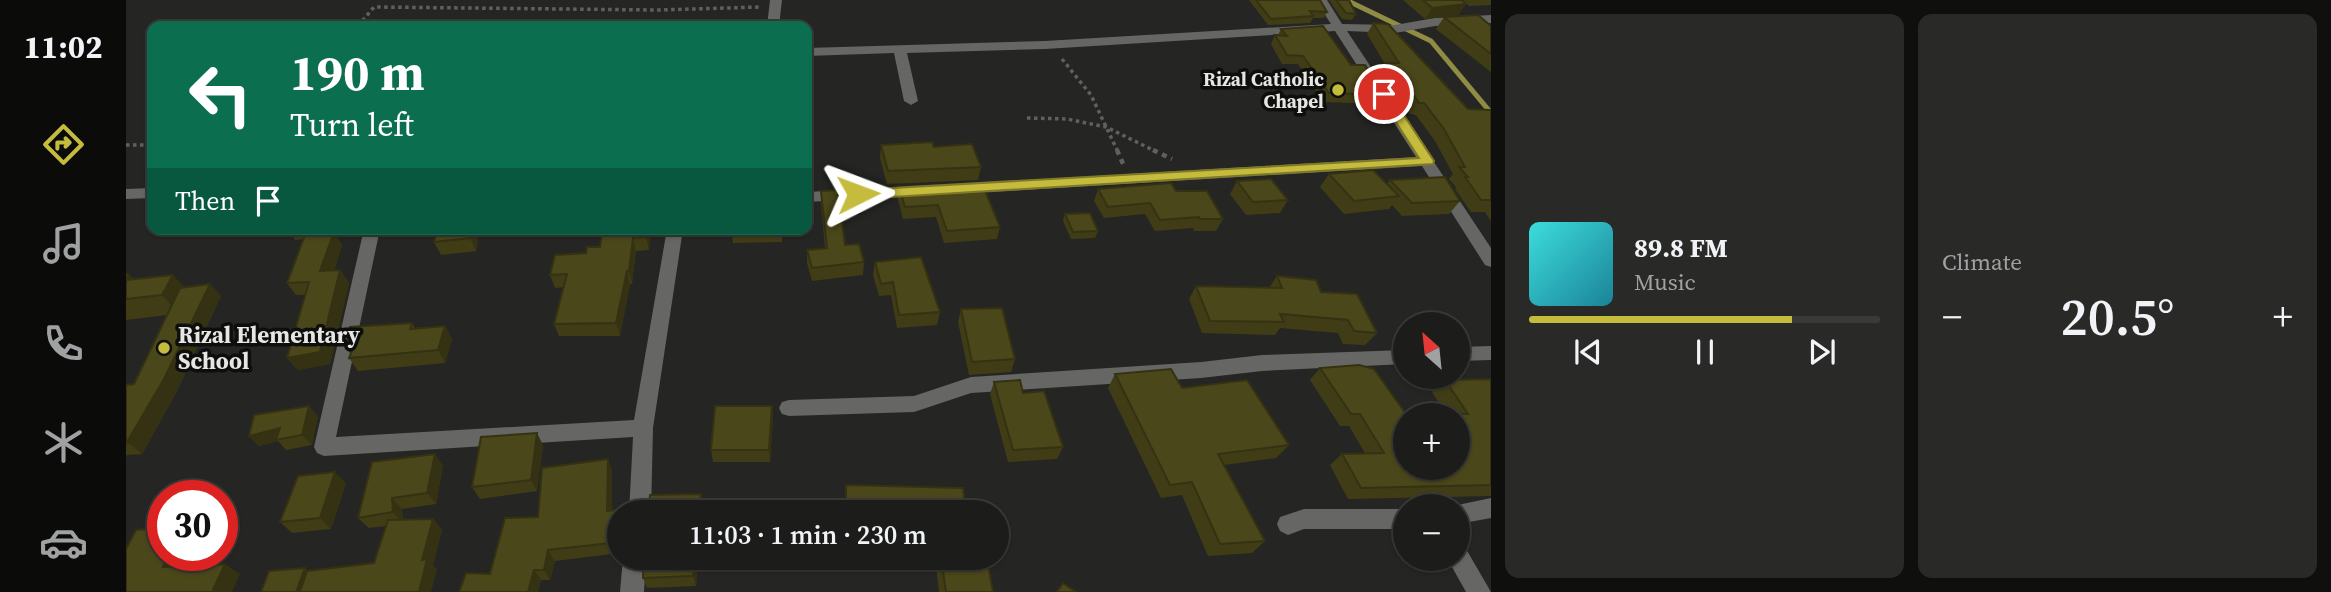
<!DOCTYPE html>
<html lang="en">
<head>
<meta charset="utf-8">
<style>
  :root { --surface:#1c1c1a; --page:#292927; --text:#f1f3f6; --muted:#a0a1a2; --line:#3a3a39; --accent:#c5bc3d }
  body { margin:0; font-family:"Source Serif 4",serif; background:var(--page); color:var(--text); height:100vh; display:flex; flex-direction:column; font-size:26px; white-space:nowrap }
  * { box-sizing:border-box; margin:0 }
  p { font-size:23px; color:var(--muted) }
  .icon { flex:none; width:38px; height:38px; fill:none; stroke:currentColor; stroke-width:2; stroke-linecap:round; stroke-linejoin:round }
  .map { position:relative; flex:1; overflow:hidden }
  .panel { display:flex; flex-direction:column; gap:14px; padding:14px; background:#0f0f0e; width:840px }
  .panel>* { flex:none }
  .top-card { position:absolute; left:21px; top:21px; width:665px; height:214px; border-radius:14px; box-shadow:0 2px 5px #0004,0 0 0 2px var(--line); background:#0b6e4f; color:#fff; overflow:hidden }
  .needle { width:46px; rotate:333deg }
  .buttons { position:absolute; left:1267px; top:312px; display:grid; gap:14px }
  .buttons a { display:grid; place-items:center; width:77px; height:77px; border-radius:50%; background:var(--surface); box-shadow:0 2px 5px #0004,0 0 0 2px var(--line); font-size:35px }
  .speed { position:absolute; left:21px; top:480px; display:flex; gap:14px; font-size:35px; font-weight:700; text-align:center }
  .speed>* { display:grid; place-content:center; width:91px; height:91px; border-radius:50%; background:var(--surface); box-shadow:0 2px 5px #0004,0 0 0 2px var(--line); line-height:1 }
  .speed .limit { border:10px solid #d22; background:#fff; color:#111 }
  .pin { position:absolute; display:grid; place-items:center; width:60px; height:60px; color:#fff; margin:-30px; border:4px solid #fff; border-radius:50%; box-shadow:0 2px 7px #0007 }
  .me { position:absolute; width:77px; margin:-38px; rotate:87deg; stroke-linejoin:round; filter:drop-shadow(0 0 5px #0008) }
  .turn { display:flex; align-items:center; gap:24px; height:147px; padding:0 28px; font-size:32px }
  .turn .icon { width:91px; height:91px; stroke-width:2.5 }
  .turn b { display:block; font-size:49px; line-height:60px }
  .then { display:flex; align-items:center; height:66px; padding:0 28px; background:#0003; gap:14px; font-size:26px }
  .big { font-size:52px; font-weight:600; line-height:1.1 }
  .panel .tile { flex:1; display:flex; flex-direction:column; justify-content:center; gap:10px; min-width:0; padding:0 24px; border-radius:14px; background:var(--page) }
  .song { display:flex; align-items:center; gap:21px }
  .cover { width:84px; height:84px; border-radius:10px; background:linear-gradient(135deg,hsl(180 70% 55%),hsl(190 70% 35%)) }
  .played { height:7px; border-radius:4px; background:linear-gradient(90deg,var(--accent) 75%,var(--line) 75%) }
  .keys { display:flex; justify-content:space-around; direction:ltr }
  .heat { display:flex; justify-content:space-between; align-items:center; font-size:38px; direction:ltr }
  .panel .tiles { flex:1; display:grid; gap:14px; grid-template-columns:repeat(2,1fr) }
  .trip { position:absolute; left:481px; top:500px; width:402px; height:70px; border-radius:35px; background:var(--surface); box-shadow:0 2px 5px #0004,0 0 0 2px var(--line); font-weight:600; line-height:70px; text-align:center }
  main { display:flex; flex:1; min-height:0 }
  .tabs { display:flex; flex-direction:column; width:126px; justify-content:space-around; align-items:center; background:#0b0b0a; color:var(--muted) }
  .tabs .icon { width:49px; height:49px }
  .tabs .on { color:var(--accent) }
  .tabs b { font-size:32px; color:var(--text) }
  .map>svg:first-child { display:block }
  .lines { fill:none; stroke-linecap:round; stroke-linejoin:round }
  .stream { stroke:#918c44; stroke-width:5 }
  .path-far1 { stroke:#60605e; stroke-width:3.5; stroke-dasharray:3.5 3.5; stroke-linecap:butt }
  .path { stroke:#60605e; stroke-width:4.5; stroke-dasharray:5 5; stroke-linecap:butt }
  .minor { fill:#666665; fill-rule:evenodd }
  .wall { fill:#403d16 }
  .shaded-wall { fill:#343212 }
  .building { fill:#4a471a; stroke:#343212; stroke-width:2; fill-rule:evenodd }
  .route { fill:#c5bc3d; stroke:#807a28; stroke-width:2 }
  .poi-dot { fill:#c5bc3d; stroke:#0e0e0d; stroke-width:2.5 }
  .labels { text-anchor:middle; stroke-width:7; stroke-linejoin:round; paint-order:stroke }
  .far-poi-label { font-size:19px; font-weight:bold; fill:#e6e6e4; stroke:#0e0e0d; text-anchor:end }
  .poi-label { font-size:23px; font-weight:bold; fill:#e6e6e4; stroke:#0e0e0d; text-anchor:start }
</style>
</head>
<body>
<main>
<nav class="tabs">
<b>11:02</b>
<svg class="icon on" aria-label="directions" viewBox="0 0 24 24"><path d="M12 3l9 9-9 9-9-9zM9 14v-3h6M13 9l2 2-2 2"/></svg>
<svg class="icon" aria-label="music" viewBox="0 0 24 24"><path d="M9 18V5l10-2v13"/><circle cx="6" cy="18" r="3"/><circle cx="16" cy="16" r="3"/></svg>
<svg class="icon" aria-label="phone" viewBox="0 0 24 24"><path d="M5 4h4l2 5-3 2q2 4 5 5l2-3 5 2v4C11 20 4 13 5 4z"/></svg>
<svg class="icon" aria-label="climate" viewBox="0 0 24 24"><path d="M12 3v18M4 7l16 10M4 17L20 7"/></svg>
<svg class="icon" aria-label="car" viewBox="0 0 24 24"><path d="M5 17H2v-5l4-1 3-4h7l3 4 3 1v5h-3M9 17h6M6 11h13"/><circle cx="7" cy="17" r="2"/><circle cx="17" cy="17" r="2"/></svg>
</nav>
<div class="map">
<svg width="1365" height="592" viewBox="0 0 1365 592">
  <rect width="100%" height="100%" fill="#252523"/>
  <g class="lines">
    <!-- stream -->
    <path class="stream" d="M1220 0 1305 41 1365 113"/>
    <!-- path-far1 -->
    <g class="path-far1">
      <path d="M232 26 248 7 531 10 635 7"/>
      <path d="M936 59 965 95 992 152"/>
      <path d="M901 118 941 119 980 127 1031 152"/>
      <path d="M0 145H26"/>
    </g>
    <!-- path -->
    <g class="path">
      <path d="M991 150 998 166"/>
      <path d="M1027 150 1046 159"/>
    </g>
    <!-- minor -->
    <g class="minor">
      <path d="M644 0H656L653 26H641Z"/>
      <path d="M1189 0H1201L1216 24 1269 25 1309 18 1365 15V23L1309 26 1269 33 1221 31 1365 248V267L1359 265 1296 166 834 194 826 189 834 184 1290 157 1209 31 919 49 781 53 792 101 785 105 778 101 768 53 681 56V48L919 41 1205 24Z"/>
      <path d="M795 186 800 187 803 191 800 195 681 202V192Z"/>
      <path d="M26 188V198L0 199V189Z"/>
      <path d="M238 229H254L210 437 508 420 541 229H557L527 428 525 513H503L507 437 198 456 191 453 188 447Z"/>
      <path d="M1365 346V360L1332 361V347Z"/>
      <path d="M1279 350V364L1136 371 1075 378 845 393 788 412 663 416 656 414 653 408 656 402 663 400 788 396 845 377 1075 362 1136 355Z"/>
      <path d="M1365 498V518L1332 524V506H1327Z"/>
      <path d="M1178 509H1279V529H1178L1162 535 1154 531 1151 524 1154 517Z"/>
      <path d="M1332 546 1340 549 1365 592H1340L1321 558H1332Z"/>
      <path d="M497 558H520L518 592H494Z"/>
    </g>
  </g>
  <!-- wall -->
  <g class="wall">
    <path d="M1123 0H1194L1201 12 1198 18H1187L1184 23 1142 25Z"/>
    <path d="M1203 0H1223L1230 14 1226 20 1216 19Z"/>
    <path d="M1277 0H1336L1340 4 1332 15 1299 19Z"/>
    <path d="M1336 0H1365V5L1343 6Z"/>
    <path d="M1318 17 1365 26V72L1310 29Z"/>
    <path d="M1247 23 1342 109 1365 110V221L1359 212H1345L1329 189 1330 187 1323 179 1327 174 1309 141 1290 115 1284 114 1278 105 1273 104 1253 74 1259 64 1241 34Z"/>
    <path d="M1155 29 1225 65 1258 95 1253 104 1198 102 1172 64H1156L1145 44 1149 35H1152Z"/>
    <path d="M755 145 808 147 855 167 852 180 761 184 754 158Z"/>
    <path d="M1203 174 1261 184 1264 180 1334 201 1323 214 1276 216 1266 205 1263 209 1218 214 1194 187Z"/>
    <path d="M1111 181 1162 200 1154 213 1120 215 1104 194Z"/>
    <path d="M773 187 874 227 871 239 818 243 810 217 777 219 772 199Z"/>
    <path d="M972 189 1050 191 1097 219 1090 231H1068L1067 228 1029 231 1019 214 978 218 968 201Z"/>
    <path d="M695 191 719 245 738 262 737 275 686 281 681 263V250L699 248 695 204Z"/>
    <path d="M939 214 972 231 969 238 945 239 937 221Z"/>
    <path d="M162 229H198L196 233 208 232 216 245 208 271 214 270 223 283 204 364 172 370 161 358 179 295H170L161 283 177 239 169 240Z"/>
    <path d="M311 229H352L353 232 350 251 315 255 308 242Z"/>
    <path d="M524 229 523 250 510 251 506 284H504L494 336H433L428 324 438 287 429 288 424 275 460 253Z"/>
    <path d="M605 229H656V242L607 243Z"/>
    <path d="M749 262 814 312 811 325 771 328 765 295 753 296 747 275Z"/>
    <path d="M0 273 8 279 58 287 84 284 95 296 51 391 16 454 1 455 0 457V385L8 384 41 315 0 320Z"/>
    <path d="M1151 276 1195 292 1251 333 1239 345 1217 344 1212 333 1154 328 1149 335 1076 333 1063 299 1070 286 1143 288Z"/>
    <path d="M835 309 889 359 885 372 843 375 832 322Z"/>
    <path d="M286 323 289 328 319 326 326 339 319 363 232 371 223 358Z"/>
    <path d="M1194 368 1280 414H1320L1306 392 1319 380 1365 379V496L1222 499 1204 465 1216 454 1239 453 1223 426H1214L1184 380Z"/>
    <path d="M989 374 1163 445 1150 458 1098 465 1139 541 1126 553 1082 556 1056 495 1035 498 982 388Z"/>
    <path d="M868 382 897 393 937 447 931 459 882 462 864 394Z"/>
    <path d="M646 406 647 418 644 462H587L585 450Z"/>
    <path d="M192 416 186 445 160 450 152 441 133 446 123 436Z"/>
    <path d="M417 445 411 491 354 499 346 487Z"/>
    <path d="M317 465 310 504 276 509 277 520 307 519 316 530 307 565 311 570 135 592 179 568 183 571 248 563 260 526 243 528 232 518Z"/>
    <path d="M486 470V510L518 506 523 504 575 494 577 505 576 513H494V553L429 561 424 580H415L412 592H333L364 574 412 517Z"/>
    <path d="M220 483 205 529 166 533 154 522Z"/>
    <path d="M518 558H572L570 586 521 588 517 578Z"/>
    <path d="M809 558H861L867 592H813Z"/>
  </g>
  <!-- shaded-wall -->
  <g class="shaded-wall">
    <path d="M1340 4 1332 15 1299 19 1306 8Z"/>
    <path d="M190 229H198L195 237Z"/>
    <path d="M345 229H352L353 232 350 251 344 238Z"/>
    <path d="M521 229H524L523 250 520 237Z"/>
    <path d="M208 232 216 245 203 284 194 271Z"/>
    <path d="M507 238 510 251 506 284 503 271Z"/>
    <path d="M214 270 223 283 204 364 172 370 161 358Z"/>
    <path d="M501 271 504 284 494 336 490 323Z"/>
    <path d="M2 273 20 291 16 298 0 282V276Z"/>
    <path d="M47 275 64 293 53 314 36 295Z"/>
    <path d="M84 284 95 296 51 391 16 454 1 442Z"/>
    <path d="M319 326 326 339 319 363 312 350Z"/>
    <path d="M228 346 227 358 220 347Z"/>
    <path d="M183 406 192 416 186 445 176 435Z"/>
    <path d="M646 406 647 418 644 462 643 450Z"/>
    <path d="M154 428 150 440 152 441 133 446 123 436Z"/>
    <path d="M411 433 417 445 411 491 405 480Z"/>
    <path d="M309 454 317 465 310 504 301 493Z"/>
    <path d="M482 459 486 470V522L481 511Z"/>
    <path d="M209 472 220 483 205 529 194 518Z"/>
    <path d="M575 494 577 505 576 513H573Z"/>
    <path d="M266 498 276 509 277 523 267 512Z"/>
    <path d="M307 519 316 530 307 565 311 570 305 592H293L296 560Z"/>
    <path d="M422 550 429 561 424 580 418 570Z"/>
    <path d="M44 555H64L54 577 37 567Z"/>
    <path d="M569 558H572L570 586 567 576Z"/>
    <path d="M99 564 114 574 106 592H86Z"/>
    <path d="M179 568 185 573 178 592H170Z"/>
    <path d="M408 570 415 580 412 592H402Z"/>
  </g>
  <!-- building -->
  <g class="building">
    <path d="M1130 0H1194L1201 12 1184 11 1187 16 1145 19Z"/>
    <path d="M1210 0H1223L1230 14 1220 13Z"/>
    <path d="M1297 0H1336L1340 4 1306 8Z"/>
    <path d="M1352 15 1365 26V54L1318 17Z"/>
    <path d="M1247 23 1262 24 1342 109 1365 110V200H1355L1339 177H1342L1333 167H1339L1318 129 1298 103H1293L1286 93H1281L1260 63H1273Z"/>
    <path d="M1197 26 1225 65H1239L1258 95 1203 93 1177 56 1161 55 1149 35 1161 36 1155 29Z"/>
    <path d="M806 142 808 147 846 144 855 167 762 171 755 145Z"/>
    <path d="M1247 170 1273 196 1228 201 1203 174Z"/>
    <path d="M1319 177 1334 201 1286 203 1264 180Z"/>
    <path d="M1145 179 1162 200 1127 202 1111 181Z"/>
    <path d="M856 183 874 227 821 231 812 205 779 207 773 187Z"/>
    <path d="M1045 183 1050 191H1081L1097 219H1074L1073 217 1034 220 1024 203 982 207 972 189Z"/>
    <path d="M712 190 719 245 733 244 738 262 686 268 681 250 701 248 695 191Z"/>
    <path d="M964 213 972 231 947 232 939 214Z"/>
    <path d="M311 229H345L344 238 308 242Z"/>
    <path d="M477 229H521L520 237 507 238 503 271H501L490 323 428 324 441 274 424 275 429 255 460 253 461 247H474Z"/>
    <path d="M605 229H656L605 230Z"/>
    <path d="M208 232 194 271 214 270 194 352 161 358 183 282 161 283 179 235Z"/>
    <path d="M795 257 814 312 773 315 767 282 755 284 749 262Z"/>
    <path d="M47 275 36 295 0 299V280Z"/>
    <path d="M1151 276 1190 280 1195 292 1231 294 1251 333 1228 331 1222 320 1154 314 1158 322 1084 321 1070 286 1156 288Z"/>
    <path d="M84 284 38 379 1 442 0 443V385L8 384 54 288Z"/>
    <path d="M876 308 889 359 846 362 835 309Z"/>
    <path d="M286 323 284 329 319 326 312 350 223 358 228 346 220 347 224 327Z"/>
    <path d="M1233 365 1248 369 1280 414H1342L1319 380 1365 379V485L1235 488 1216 454 1258 453 1234 414H1225L1194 368ZM1279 415H1332V467H1279Z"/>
    <path d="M1045 369 1056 388 1121 380 1163 445 1092 454 1139 541 1094 544 1066 482 1044 485 989 374Z"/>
    <path d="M894 380 897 393 918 391 937 447 887 450 868 382Z"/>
    <path d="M183 406 176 435 150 440 154 428 123 436 128 415Z"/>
    <path d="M589 406H646L643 450H585Z"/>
    <path d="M411 433 405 480 346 487 355 437Z"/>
    <path d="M309 454 301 493 266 498 267 512 232 518 246 462Z"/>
    <path d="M482 459 481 511 518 506 523 504 524 495 575 494 573 513H494V542L422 550 418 570H408L402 592H333L340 573 364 574 379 518 412 517 416 468Z"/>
    <path d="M209 472 194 518 154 522 172 476Z"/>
    <path d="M720 485 837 488 840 513H720Z"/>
    <path d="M307 519 296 560 301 559 293 592H174L181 571 248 563 262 520Z"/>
    <path d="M37 528V555H44L37 567 99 564 86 592H0V549L10 530Z"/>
    <path d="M518 558H569L567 576 517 578Z"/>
    <path d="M815 558H861L867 592H820Z"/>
    <path d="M179 568 170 592H135L143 571Z"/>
    <path d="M937 583 950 592H931Z"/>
  </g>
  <!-- route -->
  <path class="route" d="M1258 90 1262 91 1308 161 1307 164 732 199 725 194 732 190 1293 158 1252 94Z"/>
  <!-- markers -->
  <g class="poi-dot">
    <circle cx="1212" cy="90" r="7"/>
    <circle cx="38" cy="348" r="7"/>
  </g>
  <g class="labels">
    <!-- far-poi labels -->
    <g class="far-poi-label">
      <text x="1198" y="86">Rizal Catholic<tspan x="1198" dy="22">Chapel</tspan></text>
    </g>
    <!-- poi labels -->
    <g class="poi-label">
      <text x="52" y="343">Rizal Elementary<tspan x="52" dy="26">School</tspan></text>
    </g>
  </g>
</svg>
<div class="buttons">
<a><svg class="needle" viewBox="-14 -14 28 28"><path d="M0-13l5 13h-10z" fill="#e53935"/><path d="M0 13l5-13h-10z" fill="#a0a1a2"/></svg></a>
<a>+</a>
<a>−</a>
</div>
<div class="speed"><div class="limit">30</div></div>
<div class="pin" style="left:1258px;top:94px;background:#d93025"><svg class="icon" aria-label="arrive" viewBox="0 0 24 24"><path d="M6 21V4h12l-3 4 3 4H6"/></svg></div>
<svg class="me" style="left:732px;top:194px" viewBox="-20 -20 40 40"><path d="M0-17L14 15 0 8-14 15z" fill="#c5bc3d" stroke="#fff" stroke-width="4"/></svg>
<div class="trip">11:03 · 1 min · 230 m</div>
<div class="top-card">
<div class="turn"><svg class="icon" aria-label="left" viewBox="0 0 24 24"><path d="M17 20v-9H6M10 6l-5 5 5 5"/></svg><div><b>190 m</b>Turn left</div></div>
<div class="then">Then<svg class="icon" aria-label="arrive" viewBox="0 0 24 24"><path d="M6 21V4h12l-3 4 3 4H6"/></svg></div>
</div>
</div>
<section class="panel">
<div class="tiles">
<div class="tile">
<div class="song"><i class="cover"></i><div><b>89.8 FM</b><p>Music</p></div></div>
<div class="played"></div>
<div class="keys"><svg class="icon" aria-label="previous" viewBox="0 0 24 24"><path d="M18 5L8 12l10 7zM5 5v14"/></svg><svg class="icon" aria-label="pause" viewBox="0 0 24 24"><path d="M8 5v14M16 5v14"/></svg><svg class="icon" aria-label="next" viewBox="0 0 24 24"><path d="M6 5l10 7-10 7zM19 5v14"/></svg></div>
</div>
<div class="tile"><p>Climate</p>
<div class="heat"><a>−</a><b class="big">20.5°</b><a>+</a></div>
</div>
</div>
</section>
</main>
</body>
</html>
